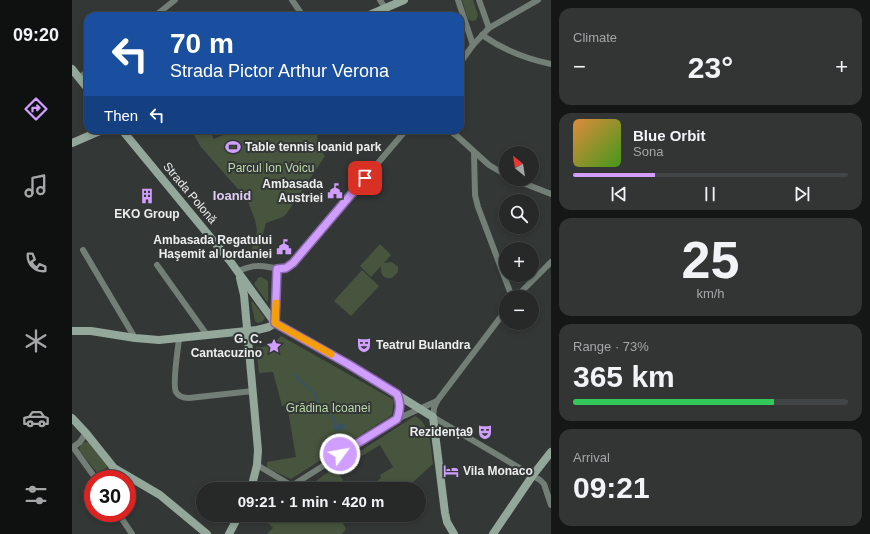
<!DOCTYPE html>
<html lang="en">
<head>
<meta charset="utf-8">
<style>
  :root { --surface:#262928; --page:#323534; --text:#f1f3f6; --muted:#a4a6a8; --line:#424545; --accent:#cf9eff }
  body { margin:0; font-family:Arial,sans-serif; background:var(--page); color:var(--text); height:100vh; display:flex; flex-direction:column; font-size:15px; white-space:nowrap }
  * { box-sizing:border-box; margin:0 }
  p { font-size:13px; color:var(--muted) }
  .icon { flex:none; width:22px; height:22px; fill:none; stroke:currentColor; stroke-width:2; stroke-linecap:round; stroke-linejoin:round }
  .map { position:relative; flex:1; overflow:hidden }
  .drawer { display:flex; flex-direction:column; gap:8px; padding:8px; background:#151716; width:319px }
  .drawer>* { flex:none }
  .banner { position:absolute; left:12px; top:12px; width:380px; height:122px; border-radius:12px; box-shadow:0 2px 6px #0003,0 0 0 1px var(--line); background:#1a4fa0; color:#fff; overflow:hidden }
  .needle { width:26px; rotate:330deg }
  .buttons { position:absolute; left:427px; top:146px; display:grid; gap:8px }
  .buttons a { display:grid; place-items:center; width:40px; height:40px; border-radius:50%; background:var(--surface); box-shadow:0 2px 6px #0003,0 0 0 1px var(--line); font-size:20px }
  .speed { position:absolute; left:12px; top:470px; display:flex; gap:8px; font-size:20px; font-weight:700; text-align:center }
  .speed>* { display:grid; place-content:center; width:52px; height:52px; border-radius:50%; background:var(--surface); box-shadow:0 2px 6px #0003,0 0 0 1px var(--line); line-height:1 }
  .speed .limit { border:6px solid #d22; background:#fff; color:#111 }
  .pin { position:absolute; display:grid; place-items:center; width:34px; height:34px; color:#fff; margin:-17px; border-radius:8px; box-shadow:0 2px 6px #0006 }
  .me { position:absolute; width:44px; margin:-22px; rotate:58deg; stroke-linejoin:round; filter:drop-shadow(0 0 3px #0008) }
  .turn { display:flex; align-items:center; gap:14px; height:84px; padding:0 20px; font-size:18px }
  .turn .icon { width:52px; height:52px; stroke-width:2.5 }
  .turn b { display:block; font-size:28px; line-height:34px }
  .then { display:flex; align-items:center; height:38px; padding:0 20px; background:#0003; gap:8px; font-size:15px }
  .big { font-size:30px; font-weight:800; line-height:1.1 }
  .drawer .card { flex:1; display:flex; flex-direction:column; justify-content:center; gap:6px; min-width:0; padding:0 14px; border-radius:12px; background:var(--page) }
  .drawer .dial { align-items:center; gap:0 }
  .dial b { font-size:52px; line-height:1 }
  .song { display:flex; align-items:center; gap:12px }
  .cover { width:48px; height:48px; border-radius:6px; background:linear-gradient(135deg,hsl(30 70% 55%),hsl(100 70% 35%)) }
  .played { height:4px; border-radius:2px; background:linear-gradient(90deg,var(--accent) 30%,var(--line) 30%) }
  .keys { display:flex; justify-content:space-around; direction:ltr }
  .heat { display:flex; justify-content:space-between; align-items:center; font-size:22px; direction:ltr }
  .charge { height:6px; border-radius:3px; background:linear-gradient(90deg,#34c759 73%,var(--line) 0) }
  .trip { position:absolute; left:124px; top:482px; width:230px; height:40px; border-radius:20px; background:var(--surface); box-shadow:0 2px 6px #0003,0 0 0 1px var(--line); font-weight:800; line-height:40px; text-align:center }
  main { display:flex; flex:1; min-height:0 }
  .tabs { display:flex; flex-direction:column; width:72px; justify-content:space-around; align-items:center; background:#0f1010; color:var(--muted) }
  .tabs .icon { width:28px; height:28px }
  .tabs .selected { color:var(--accent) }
  .tabs b { font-size:18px; color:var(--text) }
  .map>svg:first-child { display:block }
  .green { fill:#47553e }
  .water { fill:#385362 }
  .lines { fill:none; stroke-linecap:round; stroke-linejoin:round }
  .stream { stroke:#385362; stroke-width:2 }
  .street { stroke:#727e76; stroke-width:6 }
  .secondary { stroke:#93a79a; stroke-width:8 }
  .route-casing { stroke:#8767a6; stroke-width:10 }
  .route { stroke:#cf9eff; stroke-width:7 }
  .slow { stroke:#f59e0b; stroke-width:7 }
  .labels { text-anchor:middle; stroke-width:4; stroke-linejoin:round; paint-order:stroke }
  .poi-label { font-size:12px; font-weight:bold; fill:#eceeee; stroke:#333736; text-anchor:end }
  .park-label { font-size:12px; fill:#bbd9a9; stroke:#333736 }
  .street-label { font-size:12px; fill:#eceeee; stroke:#333736 }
  .neighbourhood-label { font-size:13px; font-weight:bold; fill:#e0ccf6; stroke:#333736 }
</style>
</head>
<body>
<main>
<nav class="tabs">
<b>09:20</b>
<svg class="icon selected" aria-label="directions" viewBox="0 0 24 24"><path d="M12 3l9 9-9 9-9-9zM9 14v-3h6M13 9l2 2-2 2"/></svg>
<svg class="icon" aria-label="music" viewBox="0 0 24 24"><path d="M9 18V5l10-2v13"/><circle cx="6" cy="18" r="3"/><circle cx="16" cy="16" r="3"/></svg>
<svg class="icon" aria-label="phone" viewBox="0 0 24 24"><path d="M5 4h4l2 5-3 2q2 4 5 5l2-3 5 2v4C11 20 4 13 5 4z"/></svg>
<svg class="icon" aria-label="climate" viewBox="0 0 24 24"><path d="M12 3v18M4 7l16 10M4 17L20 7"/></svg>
<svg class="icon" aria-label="car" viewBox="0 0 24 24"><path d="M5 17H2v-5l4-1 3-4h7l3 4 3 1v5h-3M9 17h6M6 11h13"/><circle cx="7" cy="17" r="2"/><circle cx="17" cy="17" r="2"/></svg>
<svg class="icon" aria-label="filters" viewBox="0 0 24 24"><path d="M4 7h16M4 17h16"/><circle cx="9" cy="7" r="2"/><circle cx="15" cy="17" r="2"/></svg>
</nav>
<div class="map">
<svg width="479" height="534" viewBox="0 0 479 534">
  <rect width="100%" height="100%" fill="#333736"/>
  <!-- green -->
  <g class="green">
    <path d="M390 0H401L406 15 404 20 400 21 396 19Z"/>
    <path d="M119 130H137L142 139 162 130 246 131 245 146 253 156 215 213 211 217 194 223 186 252 180 249 185 231 183 220 177 204 173 197 129 147Z"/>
    <path d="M308 244 319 255 312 263 320 262 326 267V272L320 278C312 280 308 274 309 266L299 277 288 266Z"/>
    <path d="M290 270 307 286 279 316 262 301Z"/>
    <path d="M189 277 196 281V301L195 302 182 284 186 278Z"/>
    <path d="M179 302H181L193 318 190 322 186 323 183 321Z"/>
    <path d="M209 336 322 400 320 415 219 479 195 468V462L224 457 215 405 210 406 201 372 187 373 184 347C194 348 202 344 209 336Z"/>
    <path d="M343 416C359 424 359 449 361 464L333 489H308L303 483 309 478 308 475 321 467 308 445 265 471 275 486 272 489H233L263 467Z"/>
    <path d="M13 442H16L36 467 26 474 7 450 8 446Z"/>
    <path d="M196 515H267L274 529 270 534H195L201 528 192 518Z"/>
  </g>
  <!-- water -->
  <path class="water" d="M264 423 268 425 273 424V428L267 431 263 430 261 427Z"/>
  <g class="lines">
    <!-- stream -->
    <path class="stream" d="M223 375 229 382 241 391 246 403 262 419V424"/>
    <!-- street -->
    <g class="street">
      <path d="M220 0 231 16"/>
      <path d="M308 0 313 8"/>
      <path d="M386 0 401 45"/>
      <path d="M407 0 417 28"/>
      <path d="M83 16 103 0"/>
      <path d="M410 35C430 49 455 59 479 64"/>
      <path d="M388 63 401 45 417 28 466 0"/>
      <path d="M7 78 16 71"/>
      <path d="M377 130 385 136 417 165 434 175"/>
      <path d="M402 153 403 195 406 207 440 297"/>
      <path d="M441 179 479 194"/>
      <path d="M11 250 63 338"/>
      <path d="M85 265 135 335"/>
      <path d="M166 271C172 269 179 266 185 266 199 265 207 274 221 263L334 130"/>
      <path d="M444 297 479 262"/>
      <path d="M434 310 365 401 362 408 361 417 468 480 472 484 479 505"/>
      <path d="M203 323 205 269"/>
      <path d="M107 339C106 349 100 384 104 392 107 397 112 398 117 398L181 391"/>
      <path d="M325 419 328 404 325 395"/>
      <path d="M1 447 24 479"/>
      <path d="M0 448 8 442 14 433"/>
      <path d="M185 465 217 484 221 485 325 419 365 401"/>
      <path d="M29 479 42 468"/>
      <path d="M46 513 60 534"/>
    </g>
    <!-- secondary -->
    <g class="secondary">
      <path d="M295 16 332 0"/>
      <path d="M0 69 16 89"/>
      <path d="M50 130 158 261 203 323 276 364 361 417 373 513 375 522 382 534"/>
      <path d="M0 143 30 130"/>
      <path d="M168 278 172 295 186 450 185 465 179 489"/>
      <path d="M0 331H19L63 338 87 340 185 330 197 327 203 323"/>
      <path d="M0 418 14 433 42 468 88 495 135 534"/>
      <path d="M157 534 167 515"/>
      <path d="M421 534 461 475 479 452"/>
    </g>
  </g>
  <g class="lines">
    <!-- route casing -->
    <g class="route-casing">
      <path id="route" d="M268 454 325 419C328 410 329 403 325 394L276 364 203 323 205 269 214 268 221 263 293 178"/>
    </g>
    <!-- route -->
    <use href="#route" class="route"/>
    <!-- slow -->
    <path class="slow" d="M204 303 203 323 259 354"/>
  </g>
  <!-- icons -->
  <defs>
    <g id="stadium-bare" transform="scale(1.2)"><path d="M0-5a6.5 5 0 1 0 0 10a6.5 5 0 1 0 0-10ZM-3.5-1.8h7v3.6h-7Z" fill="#cf9eff" stroke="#333736" stroke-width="2.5" paint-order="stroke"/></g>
    <g id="civic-bare" transform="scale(1.2)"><path d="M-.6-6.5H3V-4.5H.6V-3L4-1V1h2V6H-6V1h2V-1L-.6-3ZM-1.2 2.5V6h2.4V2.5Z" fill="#cf9eff" stroke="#333736" stroke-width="2.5" paint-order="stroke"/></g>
    <g id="building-bare" transform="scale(1.2)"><path d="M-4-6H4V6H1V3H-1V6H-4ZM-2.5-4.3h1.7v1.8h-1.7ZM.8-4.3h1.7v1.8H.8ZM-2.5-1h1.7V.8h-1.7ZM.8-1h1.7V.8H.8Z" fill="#cf9eff" stroke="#333736" stroke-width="2.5" paint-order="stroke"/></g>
    <g id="theatre-bare" transform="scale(1.2)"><path d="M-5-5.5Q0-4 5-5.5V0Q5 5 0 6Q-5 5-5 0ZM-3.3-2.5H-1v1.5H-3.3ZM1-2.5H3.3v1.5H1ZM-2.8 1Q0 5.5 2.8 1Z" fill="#cf9eff" stroke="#333736" stroke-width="2.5" paint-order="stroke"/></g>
    <g id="sight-bare" transform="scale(1.2)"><path d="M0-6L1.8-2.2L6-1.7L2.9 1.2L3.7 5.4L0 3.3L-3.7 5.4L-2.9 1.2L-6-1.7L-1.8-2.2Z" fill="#cf9eff" stroke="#333736" stroke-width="2.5" paint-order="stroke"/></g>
    <g id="hotel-bare" transform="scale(1.2)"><path d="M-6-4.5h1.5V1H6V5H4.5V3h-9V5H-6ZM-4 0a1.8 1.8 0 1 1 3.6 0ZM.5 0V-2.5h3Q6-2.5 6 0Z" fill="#cf9eff" stroke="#333736" stroke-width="2.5" paint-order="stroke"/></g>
  </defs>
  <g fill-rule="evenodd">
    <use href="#stadium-bare" x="161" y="147"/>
    <use href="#civic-bare" x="263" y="191"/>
    <use href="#building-bare" x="75" y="196"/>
    <use href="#civic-bare" x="212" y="247"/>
    <use href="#theatre-bare" x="292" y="345"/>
    <use href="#sight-bare" x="202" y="346"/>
    <use href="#theatre-bare" x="413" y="432"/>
    <use href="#hotel-bare" x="379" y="471"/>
  </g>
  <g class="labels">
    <!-- poi labels -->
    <g class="poi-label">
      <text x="173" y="151" text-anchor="start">Table tennis Ioanid park</text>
      <text x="251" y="188">Ambasada<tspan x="251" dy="14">Austriei</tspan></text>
      <text x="75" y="218" text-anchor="middle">EKO Group</text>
      <text x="200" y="244">Ambasada Regatului<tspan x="200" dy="14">Haşemit al Iordaniei</tspan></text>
      <text x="190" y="343">G. C.<tspan x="190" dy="14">Cantacuzino</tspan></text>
      <text x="304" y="349" text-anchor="start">Teatrul Bulandra</text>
      <text x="401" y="436">Rezidența9</text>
      <text x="391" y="475" text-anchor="start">Vila Monaco</text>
    </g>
    <!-- park labels -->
    <g class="park-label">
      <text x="199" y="172">Parcul Ion Voicu</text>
      <text x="256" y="412">Grădina Icoanei</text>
    </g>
    <!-- street labels -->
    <g class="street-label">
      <text transform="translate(118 193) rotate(50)" y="4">Strada Polonă</text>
    </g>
    <!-- neighbourhood labels -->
    <g class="neighbourhood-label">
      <text x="160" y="200">Ioanid</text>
    </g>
  </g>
</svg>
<div class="buttons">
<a><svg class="needle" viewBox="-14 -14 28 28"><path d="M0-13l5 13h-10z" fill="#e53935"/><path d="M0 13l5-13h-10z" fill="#a4a6a8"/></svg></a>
<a><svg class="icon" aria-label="search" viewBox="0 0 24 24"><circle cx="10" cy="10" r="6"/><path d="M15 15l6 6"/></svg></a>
<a>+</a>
<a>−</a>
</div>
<div class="speed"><div class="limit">30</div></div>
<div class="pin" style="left:293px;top:178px;background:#d93025"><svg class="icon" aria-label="arrive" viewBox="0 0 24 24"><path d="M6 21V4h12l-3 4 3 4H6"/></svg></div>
<svg class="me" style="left:268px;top:454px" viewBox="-20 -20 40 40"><circle r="17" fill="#cf9eff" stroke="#fff" stroke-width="3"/><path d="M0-11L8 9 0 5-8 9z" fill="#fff"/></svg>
<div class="trip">09:21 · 1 min · 420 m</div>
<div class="banner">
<div class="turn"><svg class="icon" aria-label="left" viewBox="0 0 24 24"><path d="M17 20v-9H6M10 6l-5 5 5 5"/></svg><div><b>70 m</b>Strada Pictor Arthur Verona</div></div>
<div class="then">Then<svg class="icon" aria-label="left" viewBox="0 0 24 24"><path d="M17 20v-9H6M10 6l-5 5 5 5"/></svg></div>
</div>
</div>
<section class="drawer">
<div class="card"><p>Climate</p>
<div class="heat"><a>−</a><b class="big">23°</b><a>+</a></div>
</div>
<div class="card">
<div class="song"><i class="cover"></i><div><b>Blue Orbit</b><p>Sona</p></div></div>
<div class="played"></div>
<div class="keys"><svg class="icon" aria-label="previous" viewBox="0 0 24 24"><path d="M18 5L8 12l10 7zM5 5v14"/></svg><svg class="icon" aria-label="pause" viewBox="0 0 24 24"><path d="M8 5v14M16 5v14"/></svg><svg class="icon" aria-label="next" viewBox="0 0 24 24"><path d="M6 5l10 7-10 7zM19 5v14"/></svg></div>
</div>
<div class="card dial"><b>25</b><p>km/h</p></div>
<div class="card"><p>Range · 73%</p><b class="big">365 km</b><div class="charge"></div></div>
<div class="card"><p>Arrival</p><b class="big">09:21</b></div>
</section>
</main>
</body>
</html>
